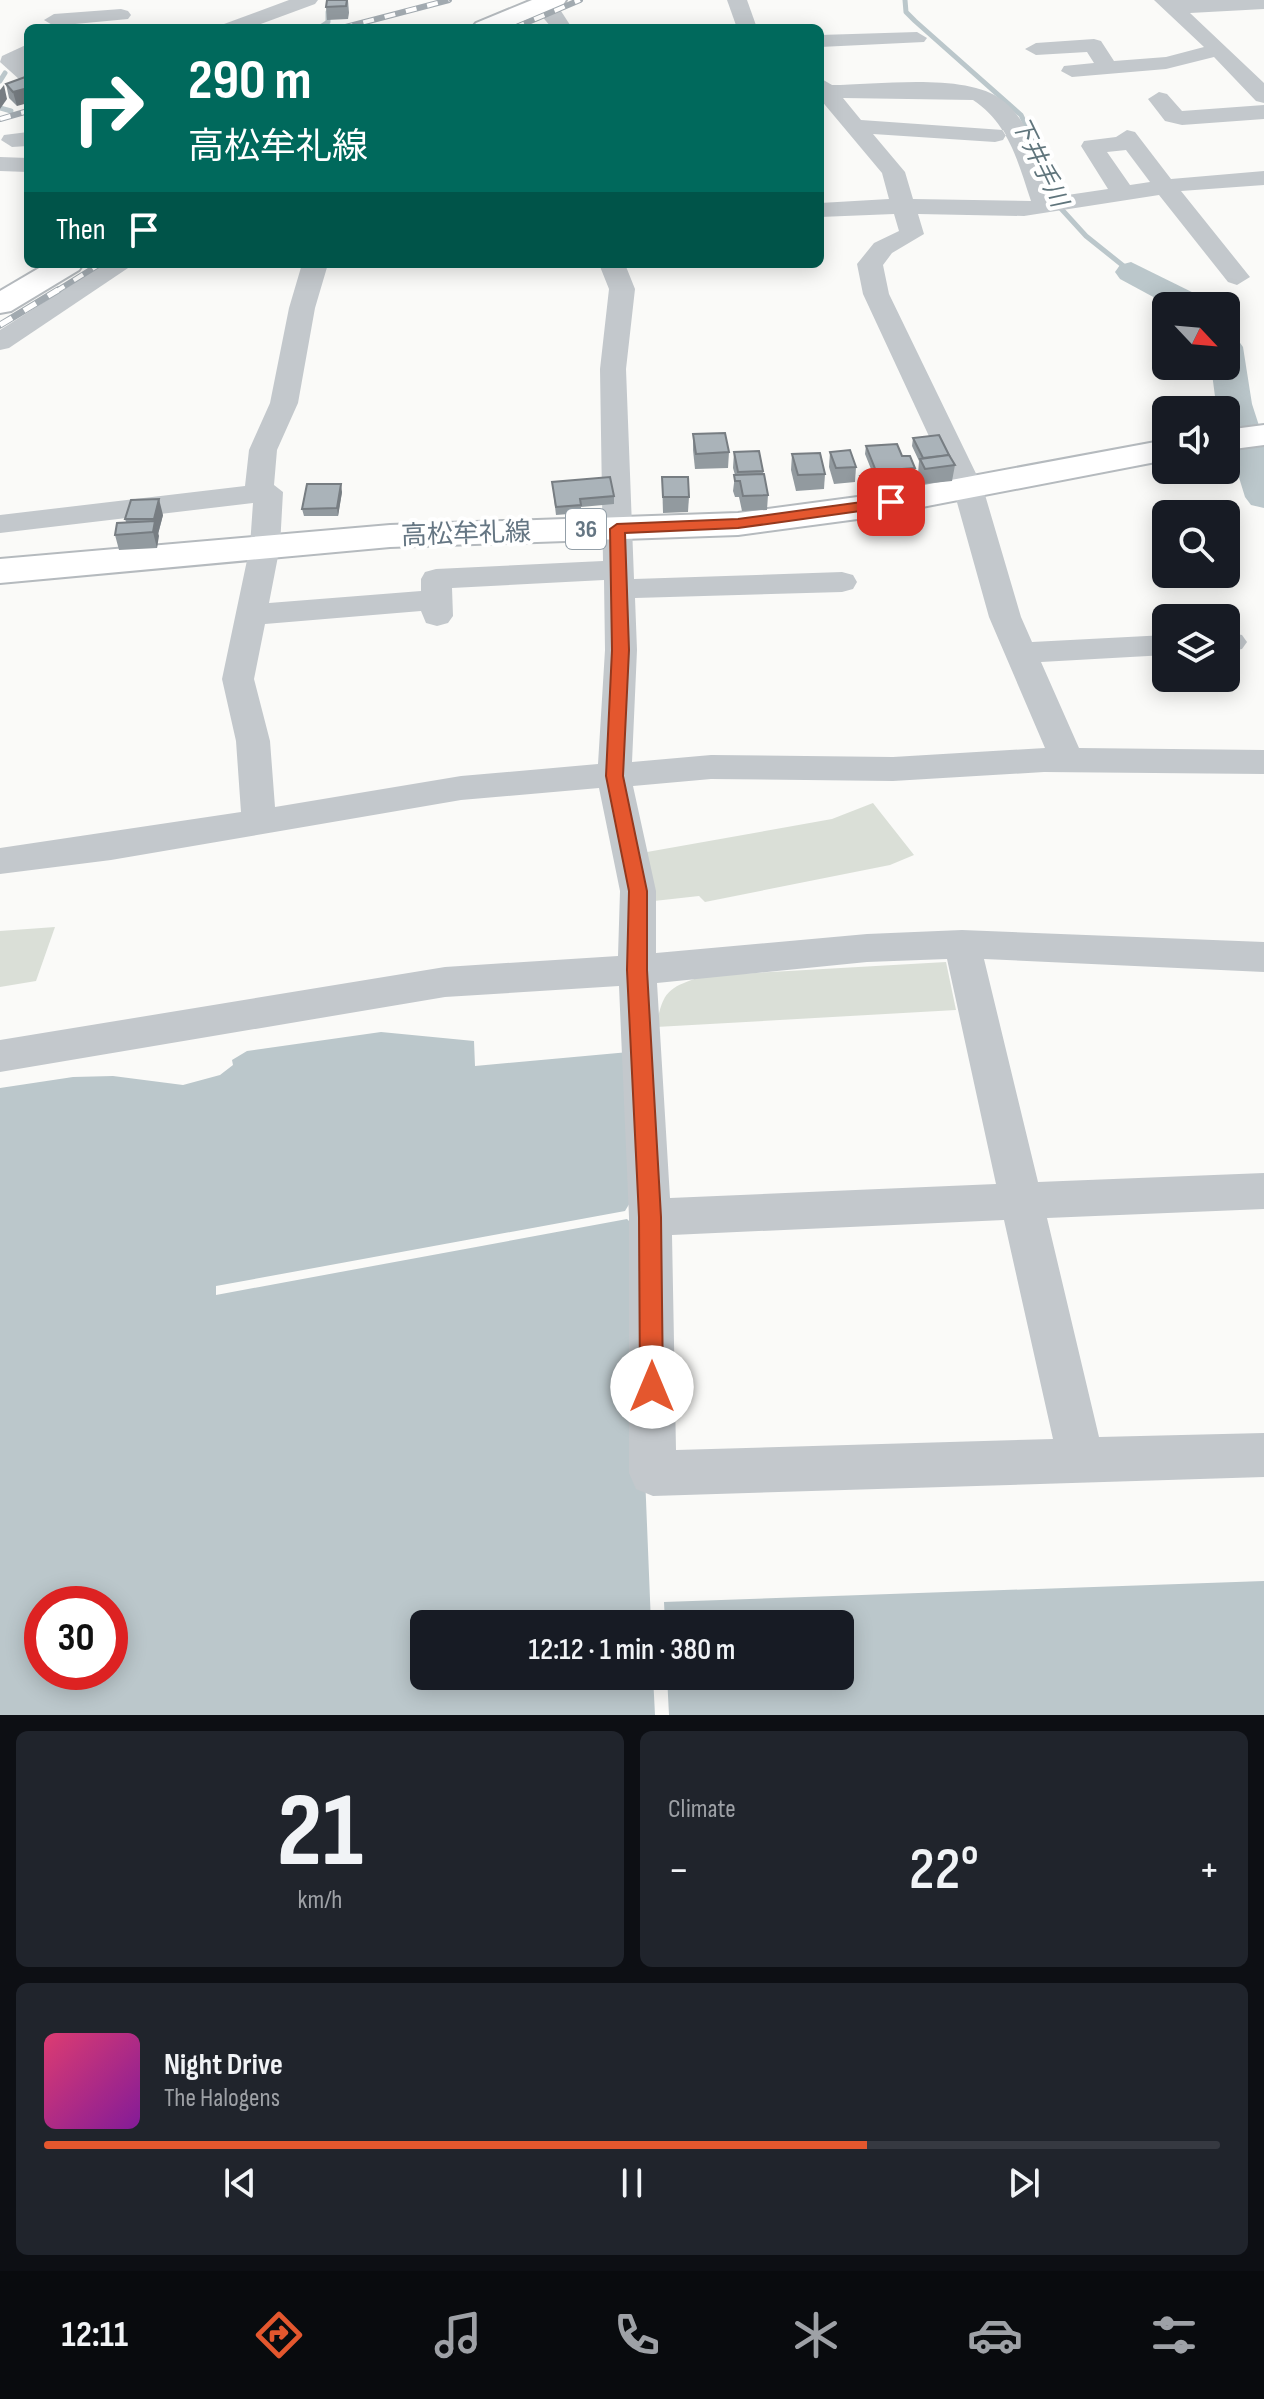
<!DOCTYPE html>
<html lang="en">
<head>
<meta charset="utf-8">
<style>
  :root { --surface:#171b24; --page:#20242c; --text:#f1f3f6; --muted:#9ea1a6; --line:#363941; --accent:#e4572e }
  body { margin:0; font-family:"Sofia Sans Condensed","Noto Sans JP",sans-serif; background:var(--page); color:var(--text); height:100vh; display:flex; flex-direction:column; font-size:30px; white-space:nowrap }
  * { box-sizing:border-box; margin:0 }
  p { font-size:26px; color:var(--muted) }
  .icon { flex:none; width:44px; height:44px; fill:none; stroke:currentColor; stroke-width:2; stroke-linecap:round; stroke-linejoin:round }
  .map { position:relative; height:1715px; overflow:hidden }
  .sheet { display:flex; flex-direction:column; gap:16px; padding:16px; background:#0d0f14; flex:1 }
  .sheet>* { flex:none }
  .hud { position:absolute; left:24px; top:24px; width:800px; height:244px; border-radius:12px; box-shadow:0 4px 20px #0003; background:#00695c; color:#fff; overflow:hidden }
  .needle { width:52px; rotate:116deg }
  .fabs { position:absolute; left:1152px; top:292px; display:grid; gap:16px }
  .fabs a { display:grid; place-items:center; width:88px; height:88px; border-radius:12px; background:var(--surface); box-shadow:0 4px 20px #0003; font-size:40px }
  .speed { position:absolute; left:24px; top:1586px; display:flex; gap:16px; font-size:40px; font-weight:700; text-align:center }
  .speed>* { display:grid; place-content:center; width:104px; height:104px; border-radius:50%; background:var(--surface); box-shadow:0 4px 20px #0003; line-height:1 }
  .speed .limit { border:12px solid #d22; background:#fff; color:#111 }
  .pin { position:absolute; display:grid; place-items:center; width:68px; height:68px; color:#fff; margin:-34px; border-radius:16px; box-shadow:0 4px 12px #0006 }
  .me { position:absolute; width:88px; margin:-44px; rotate:0deg; stroke-linejoin:round; filter:drop-shadow(0 0 6px #0008) }
  .turn { display:flex; align-items:center; gap:28px; height:168px; padding:0 32px; font-size:36px }
  .turn .icon { width:104px; height:104px; stroke-width:2.5 }
  .turn b { display:block; font-size:56px; line-height:68px }
  .then { display:flex; align-items:center; height:76px; padding:0 32px; background:#0003; gap:16px; font-size:30px }
  .big { font-size:60px; font-weight:600; line-height:1.1 }
  .sheet .card { flex:1; display:flex; flex-direction:column; justify-content:center; gap:12px; min-width:0; padding:0 28px; border-radius:12px; background:var(--page) }
  .sheet .dial { align-items:center; gap:0 }
  .dial b { font-size:104px; line-height:1 }
  .song { display:flex; align-items:center; gap:24px }
  .cover { width:96px; height:96px; border-radius:12px; background:linear-gradient(135deg,hsl(340 70% 55%),hsl(290 70% 35%)) }
  .played { height:8px; border-radius:4px; background:linear-gradient(90deg,var(--accent) 70%,var(--line) 70%) }
  .keys { display:flex; justify-content:space-around; direction:ltr }
  .heat { display:flex; justify-content:space-between; align-items:center; font-size:44px; direction:ltr }
  .sheet .tiles { flex:1; display:grid; gap:16px; grid-template-columns:1fr 1fr }
  .card:last-child { grid-column:span 2 }
  .trip { position:absolute; left:410px; top:1610px; width:444px; height:80px; border-radius:12px; background:var(--surface); box-shadow:0 4px 20px #0003; font-weight:600; line-height:80px; text-align:center }
  .tab-bar { display:flex; height:128px; justify-content:space-around; align-items:center; background:#090b0e; color:var(--muted) }
  .tab-bar .icon { width:56px; height:56px }
  .tab-bar .selected { color:var(--accent) }
  .tab-bar b { font-size:36px; color:var(--text) }
  .map>svg:first-child { display:block }
  .green { fill:#dadfd7 }
  .water { fill:#bbc7cb; fill-rule:evenodd }
  .lines { fill:none; stroke-linecap:round; stroke-linejoin:round }
  .stream { stroke:#bbc7cb; stroke-width:5 }
  .river { fill:#bbc7cb; fill-rule:evenodd }
  .major-casing { stroke:#b5babe; stroke-width:4 }
  .highway-casing { stroke:#b4b9bd; stroke-width:4 }
  .minor { fill:#c3c8cc; fill-rule:evenodd }
  .major { fill:#fff; fill-rule:evenodd }
  .highway { fill:#fff; fill-rule:evenodd }
  .rail-far1-casing { stroke:#a2aab0; stroke-width:6 }
  .rail-casing { stroke:#a2aab0; stroke-width:7 }
  .rail-far1 { stroke:#fff; stroke-width:4; stroke-dasharray:11; stroke-linecap:butt }
  .rail { stroke:#fff; stroke-width:5; stroke-dasharray:14; stroke-linecap:butt }
  .wall { fill:#929a9f }
  .shaded-wall { fill:#777d82 }
  .building { fill:#aab3b9; stroke:#777d82; stroke-width:2 }
  .route { fill:#e4572e; stroke:#94391e; stroke-width:2 }
  .labels { text-anchor:middle; stroke-width:8; stroke-linejoin:round; paint-order:stroke }
  .far-water-label { font-size:24px; font-style:italic; fill:#60757c; stroke:#fff }
  .shield { fill:#fff; stroke:#939fa8; stroke-width:2 }
  .shield-label { font-size:24px; font-weight:bold; fill:#657683 }
  .street-label { font-size:26px; fill:#657683; stroke:#fff }
</style>
</head>
<body>
<div class="map">
<svg width="1264" height="1715" viewBox="0 0 1264 1715">
  <rect width="100%" height="100%" fill="#fafaf8"/>
  <!-- green -->
  <g class="green">
    <path d="M873 803 914 855 890 865 705 902 699 896 645 902 647 852 832 819Z"/>
    <path d="M55 927 36 981 0 987V931Z"/>
    <path d="M946 962 956 1010 656 1027C663 990 668 988 703 976Z"/>
  </g>
  <!-- water -->
  <g class="water">
    <path d="M381 1032 474 1041 475 1066 629 1052 634 1196 625 1211 216 1286V1295L627 1219 635 1227 651 1624H424V1676H653L655 1715H0V1088L73 1077 113 1076 183 1085 220 1075 233 1065 232 1060 247 1051ZM42 1604H110V1672H42Z"/>
    <path d="M1264 1581V1715H669L667 1676H840V1624H665L664 1602Z"/>
  </g>
  <g class="lines">
    <!-- stream -->
    <g class="stream">
      <path d="M905 0 906 12 915 21 1021 115 1049 174 1055 202 1086 236 1131 272"/>
      <path d="M319 28 328 22V12"/>
      <path d="M0 81 5 73"/>
      <path d="M0 108 11 111"/>
    </g>
    <!-- river -->
    <g class="river">
      <path d="M1131 262 1206 299 1210 306H1170L1120 279 1115 272 1120 265Z"/>
      <path d="M1226 337 1238 340 1243 347 1252 404 1264 441V508L1251 505 1245 497 1226 435V410H1218L1216 404 1211 366H1226Z"/>
    </g>
    <!-- major casing -->
    <g class="major-casing">
      <g id="major">
        <path d="M1264 425V445L1226 450V430Z"/>
        <path d="M1166 440V460L865 518 738 535 390 547 0 583V559L390 525 738 513 865 496Z"/>
      </g>
    </g>
    <!-- highway casing -->
    <g class="highway-casing">
      <g id="highway">
        <path d="M532 0H566L563 5 507 28H472L476 23Z"/>
        <path d="M46 264H83L79 270 11 311 0 313V291Z"/>
      </g>
    </g>
    <!-- minor -->
    <g class="minor">
      <path d="M289 0H318L315 4 250 28H221L224 24Z"/>
      <path d="M546 0 559 8 572 28H552L532 5 535 1Z"/>
      <path d="M727 0H747L757 28H737Z"/>
      <path d="M1154 0H1264V9L1190 13 1264 83V103L1256 101 1214 57 1166 69 1072 77 1061 71 1064 66 1094 63 1087 52 1036 55 1025 49 1036 43 1094 39 1101 41 1114 61 1166 57 1204 47Z"/>
      <path d="M121 9 128 11 131 15 128 19 54 26 44 20 54 14Z"/>
      <path d="M917 32 927 38 924 42 820 47V35Z"/>
      <path d="M28 44V59L24 62 28 65V81L20 80 0 62 2 56Z"/>
      <path d="M820 78 832 85C876 85 967 72 1002 100 1031 122 1042 164 1054 197L1108 189 1081 146 1084 141 1116 137 1127 130 1135 132 1171 179 1264 171V185L1181 191 1250 277 1237 285 1228 282 1159 195 1024 216 918 214 924 234 892 253 883 265 889 294 983 488 1021 617 1032 642 1166 635V655L1041 662 1079 748 1264 750V774L1044 772 893 781 711 779 633 786 656 891V953L867 934 962 930 1264 942V972L984 959 1038 1182 1264 1173V1209L1047 1218 1099 1437 1264 1433V1477L653 1496 636 1489 629 1473V1217L619 986 445 997 0 1072V1040L445 967 618 956 620 891 599 788 461 800 111 860 0 874V848L241 812 236 741 222 679 250 546 253 503 0 533V515L245 486 249 450 270 403 289 308 302 264H328L315 308 298 403 277 450 274 485 283 492 280 546 269 603 421 591V579L425 572 436 569 603 561 600 369 609 289 599 264H625L635 289 626 369 634 579 842 572 853 575 857 582 853 589 842 592 635 598 637 650 632 762 711 755 893 757 1045 748 989 617 953 488 863 294 857 264 874 243 899 231 894 214 820 217V203L889 199 882 173 820 99ZM843 98 973 100C1009 124 1018 162 1031 201L913 199 905 172 873 134 995 142 1003 140 1006 135 1003 130 861 120ZM1126 150 1150 182 1130 185 1107 152ZM604 580 605 650 598 764 461 776 275 807 270 741 254 679 265 624 421 611 426 623 437 626 448 623 453 616 452 588ZM947 959 996 1184 670 1198 657 983 867 962ZM1004 1220 1053 1439 676 1450 672 1235Z"/>
      <path d="M1159 92 1167 94 1182 111 1264 105V119L1182 125 1165 121 1148 99Z"/>
      <path d="M28 132V146L12 147 1 140 4 135Z"/>
      <path d="M0 157 28 158V172L0 171Z"/>
      <path d="M104 264H134L9 348 0 350V330Z"/>
      <path d="M1226 632 1242 635 1247 642 1242 649 1226 652Z"/>
    </g>
    <!-- major -->
    <use href="#major" class="major"/>
    <!-- highway -->
    <use href="#highway" class="highway"/>
    <!-- rail-far1 casing -->
    <g class="rail-far1-casing">
      <g id="rail-far1">
        <path d="M342 28 449 0"/>
        <path d="M514 28 580 0"/>
        <path d="M0 119 28 111"/>
        <path d="M55 292 100 264"/>
      </g>
    </g>
    <!-- rail casing -->
    <g class="rail-casing">
      <path id="rail" d="M0 325 58 290"/>
    </g>
    <!-- rail-far1 -->
    <use href="#rail-far1" class="rail-far1"/>
    <!-- rail -->
    <use href="#rail" class="rail"/>
  </g>
  <!-- wall -->
  <g class="wall">
    <path d="M348 0 349 13 348 19 327 20 326 7Z"/>
    <path d="M28 76 17 106 9 98 6 84Z"/>
    <path d="M693 434 729 452 728 468 695 469 693 450Z"/>
    <path d="M913 438 955 465 952 481 923 484 918 474 919 461 912 446Z"/>
    <path d="M866 446 902 456 915 468 914 476 877 479 881 487 880 495 864 497 859 484 860 476 873 474 865 454Z"/>
    <path d="M734 452 763 471 768 495 767 510 742 511 739 497H735L733 491 735 475 733 468Z"/>
    <path d="M830 452 856 467 855 482 834 484 829 467Z"/>
    <path d="M792 454 825 474 824 489 796 491 791 470Z"/>
    <path d="M662 477 689 497 688 512 663 513Z"/>
    <path d="M552 482 614 496V504L581 507V513L556 515Z"/>
    <path d="M342 492 338 516H304L302 509Z"/>
    <path d="M163 515 158 534 157 548 119 550 115 535 126 522 125 519Z"/>
  </g>
  <!-- shaded-wall -->
  <g class="shaded-wall">
    <path d="M4 85 7 99 0 109V90Z"/>
    <path d="M28 88V103L17 106 13 92Z"/>
    <path d="M341 484 342 492 338 516 337 508Z"/>
    <path d="M159 499 163 515 158 534 154 519Z"/>
    <path d="M155 521 159 536 157 548 153 532Z"/>
  </g>
  <!-- building -->
  <g class="building">
    <path d="M327 0H347L346 6 326 7Z"/>
    <path d="M28 76V88L13 92 6 84Z"/>
    <path d="M725 433 729 452 696 454 693 434Z"/>
    <path d="M939 435 949 455 923 458 913 438Z"/>
    <path d="M897 444 902 456H910L915 468 876 471 866 446Z"/>
    <path d="M850 450 856 467 836 468 830 452Z"/>
    <path d="M759 451 763 471 738 472 734 452Z"/>
    <path d="M820 453 825 474 798 475 792 454Z"/>
    <path d="M949 455 955 465 925 469 920 459Z"/>
    <path d="M764 474 768 495 743 496 740 481H735L734 475Z"/>
    <path d="M875 474 881 487 865 489 860 476Z"/>
    <path d="M610 477 614 496 580 499 581 505 556 507 552 482Z"/>
    <path d="M662 477H688L689 497H663Z"/>
    <path d="M307 484H341L337 508 302 509Z"/>
    <path d="M159 499 154 519H125L131 500Z"/>
    <path d="M155 521 153 532 115 535 117 523Z"/>
  </g>
  <!-- route -->
  <path class="route" d="M891 498 896 499V506L738 528 625 533 629 650 623 776 647 891V970L661 1217 663 1387 660 1395 652 1398 644 1395 640 1387 639 1217 627 970 629 891 606 776 612 650 610 529 617 524 738 519Z"/>
  <g class="labels">
    <!-- far-water labels -->
    <g class="far-water-label">
      <text transform="translate(1040 162) rotate(64)" y="8">下井手川</text>
    </g>
    <!-- shield labels -->
    <rect class="shield" x="566" y="509" width="40" height="40" rx="6"/>
    <g class="shield-label">
      <text x="586" y="537">36</text>
    </g>
    <!-- street labels -->
    <g class="street-label">
      <text transform="translate(466 533) rotate(-2)" y="9">高松牟礼線</text>
    </g>
  </g>
</svg>
<div class="fabs">
<a><svg class="needle" viewBox="-14 -14 28 28"><path d="M0-13l5 13h-10z" fill="#e53935"/><path d="M0 13l5-13h-10z" fill="#9ea1a6"/></svg></a>
<a><svg class="icon" aria-label="sound" viewBox="0 0 24 24"><path d="M4 9h4l5-4v14l-5-4H4zM17 9q2 3 0 6"/></svg></a>
<a><svg class="icon" aria-label="search" viewBox="0 0 24 24"><circle cx="10" cy="10" r="6"/><path d="M15 15l6 6"/></svg></a>
<a><svg class="icon" aria-label="layers" viewBox="0 0 24 24"><path d="M12 4l9 5-9 5-9-5zM3 14l9 5 9-5"/></svg></a>
</div>
<div class="speed"><div class="limit">30</div></div>
<div class="pin" style="left:891px;top:502px;background:#d93025"><svg class="icon" aria-label="arrive" viewBox="0 0 24 24"><path d="M6 21V4h12l-3 4 3 4H6"/></svg></div>
<svg class="me" style="left:652px;top:1387px" viewBox="-20 -20 40 40"><circle r="19" fill="#fff"/><path d="M0-13L10 11 0 6-10 11z" fill="#e4572e"/></svg>
<div class="trip">12:12 · 1 min · 380 m</div>
<div class="hud">
<div class="turn"><svg class="icon" aria-label="right" viewBox="0 0 24 24"><path d="M7 20v-9h11M14 6l5 5-5 5"/></svg><div><b>290 m</b>高松牟礼線</div></div>
<div class="then">Then<svg class="icon" aria-label="arrive" viewBox="0 0 24 24"><path d="M6 21V4h12l-3 4 3 4H6"/></svg></div>
</div>
</div>
<section class="sheet">
<div class="tiles">
<div class="card dial"><b>21</b><p>km/h</p></div>
<div class="card"><p>Climate</p>
<div class="heat"><a>−</a><b class="big">22°</b><a>+</a></div>
</div>
<div class="card">
<div class="song"><i class="cover"></i><div><b>Night Drive</b><p>The Halogens</p></div></div>
<div class="played"></div>
<div class="keys"><svg class="icon" aria-label="previous" viewBox="0 0 24 24"><path d="M18 5L8 12l10 7zM5 5v14"/></svg><svg class="icon" aria-label="pause" viewBox="0 0 24 24"><path d="M8 5v14M16 5v14"/></svg><svg class="icon" aria-label="next" viewBox="0 0 24 24"><path d="M6 5l10 7-10 7zM19 5v14"/></svg></div>
</div>
</div>
</section>
<nav class="tab-bar">
<b>12:11</b>
<svg class="icon selected" aria-label="directions" viewBox="0 0 24 24"><path d="M12 3l9 9-9 9-9-9zM9 14v-3h6M13 9l2 2-2 2"/></svg>
<svg class="icon" aria-label="music" viewBox="0 0 24 24"><path d="M9 18V5l10-2v13"/><circle cx="6" cy="18" r="3"/><circle cx="16" cy="16" r="3"/></svg>
<svg class="icon" aria-label="phone" viewBox="0 0 24 24"><path d="M5 4h4l2 5-3 2q2 4 5 5l2-3 5 2v4C11 20 4 13 5 4z"/></svg>
<svg class="icon" aria-label="climate" viewBox="0 0 24 24"><path d="M12 3v18M4 7l16 10M4 17L20 7"/></svg>
<svg class="icon" aria-label="car" viewBox="0 0 24 24"><path d="M5 17H2v-5l4-1 3-4h7l3 4 3 1v5h-3M9 17h6M6 11h13"/><circle cx="7" cy="17" r="2"/><circle cx="17" cy="17" r="2"/></svg>
<svg class="icon" aria-label="filters" viewBox="0 0 24 24"><path d="M4 7h16M4 17h16"/><circle cx="9" cy="7" r="2"/><circle cx="15" cy="17" r="2"/></svg>
</nav>
</body>
</html>
